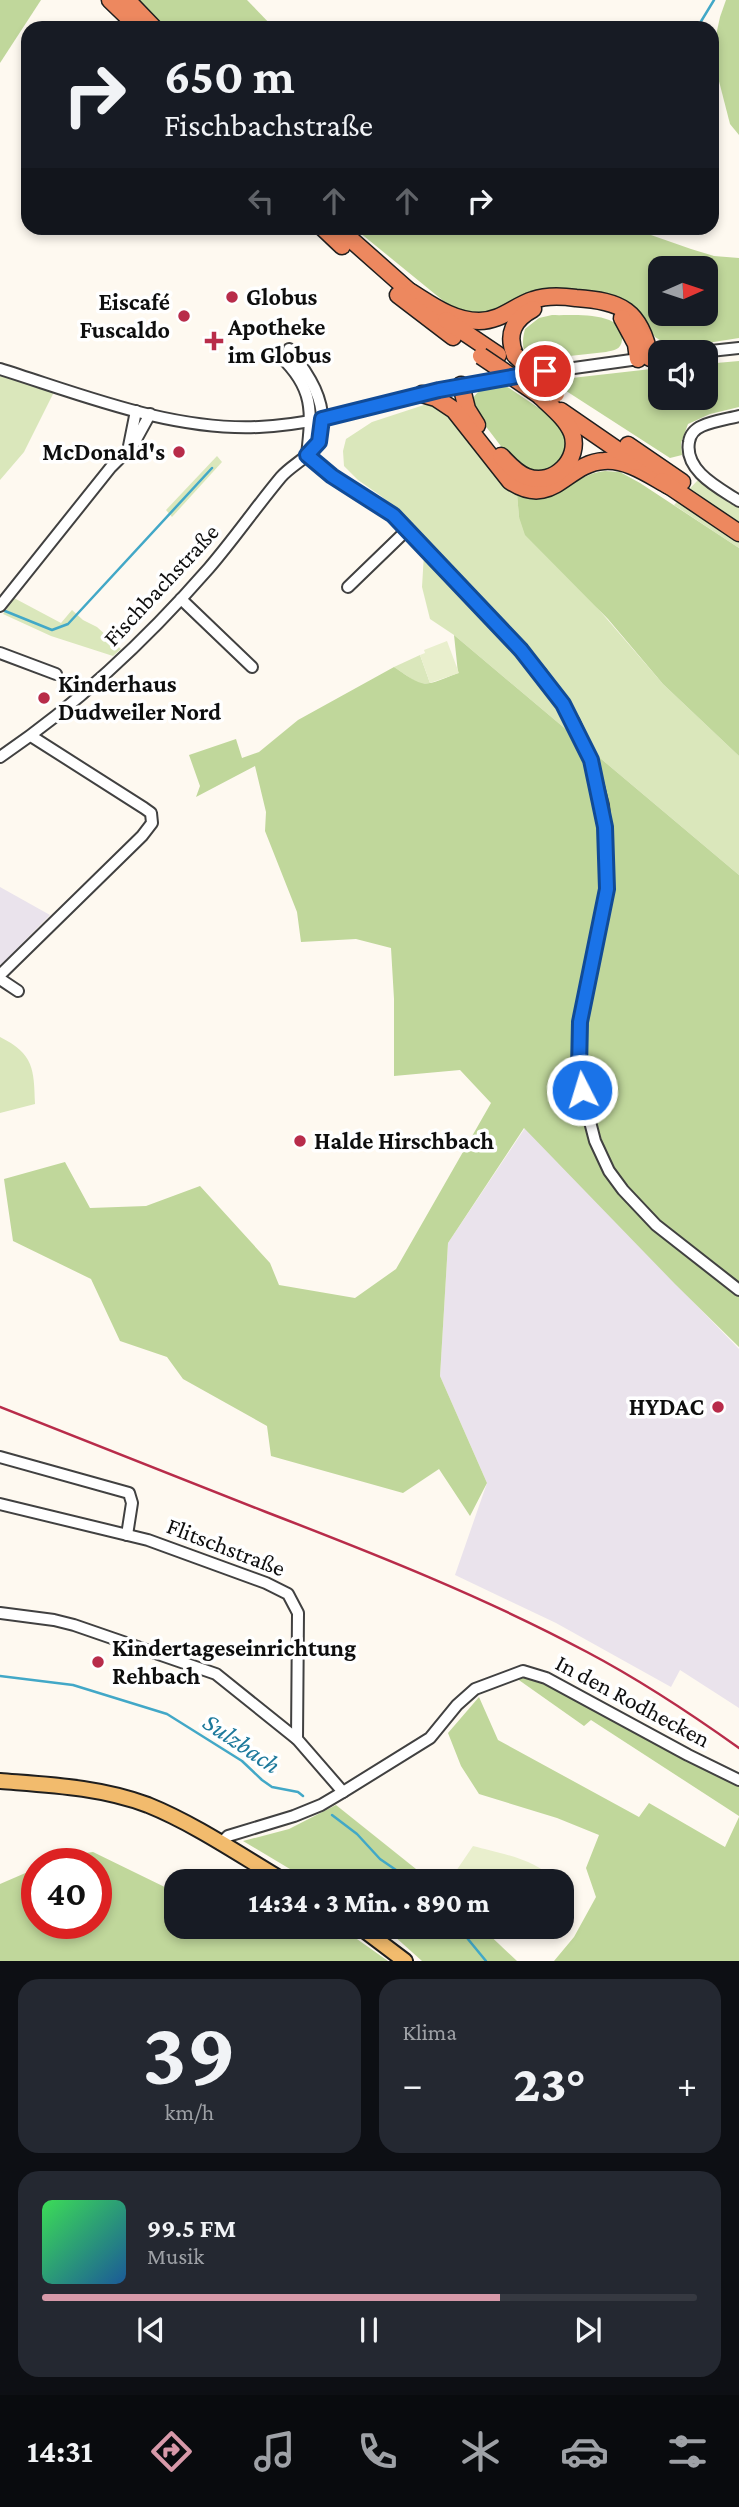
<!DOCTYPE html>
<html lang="de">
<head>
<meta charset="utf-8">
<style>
  :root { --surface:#171b24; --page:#242831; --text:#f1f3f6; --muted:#9ea1a6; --line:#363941; --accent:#d799a9 }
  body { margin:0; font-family:"Crimson Pro",serif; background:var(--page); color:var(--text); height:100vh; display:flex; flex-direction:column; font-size:26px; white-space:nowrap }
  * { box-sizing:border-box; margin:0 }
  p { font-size:23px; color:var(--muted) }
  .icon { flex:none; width:38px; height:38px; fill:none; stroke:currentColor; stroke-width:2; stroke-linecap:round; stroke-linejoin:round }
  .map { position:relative; height:1961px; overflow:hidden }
  .drawer { display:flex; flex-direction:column; gap:18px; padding:18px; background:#0d0f14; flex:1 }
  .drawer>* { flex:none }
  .top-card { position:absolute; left:21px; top:21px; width:698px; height:214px; border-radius:21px; box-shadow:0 4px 10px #0003; background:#171b24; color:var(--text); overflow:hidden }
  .needle { width:46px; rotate:87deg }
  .fabs { position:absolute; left:648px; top:256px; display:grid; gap:14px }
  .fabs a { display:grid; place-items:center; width:70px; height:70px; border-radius:14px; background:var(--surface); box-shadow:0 4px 10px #0003; font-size:35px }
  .speed { position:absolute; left:21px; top:1848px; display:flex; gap:14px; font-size:35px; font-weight:700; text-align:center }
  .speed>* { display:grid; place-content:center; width:91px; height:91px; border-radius:50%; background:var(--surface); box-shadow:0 4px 10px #0003; line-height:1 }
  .speed .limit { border:10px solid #d22; background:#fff; color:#111 }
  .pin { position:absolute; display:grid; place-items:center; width:60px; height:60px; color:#fff; margin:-30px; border:4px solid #fff; border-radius:50%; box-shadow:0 2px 7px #0007 }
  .me { position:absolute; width:77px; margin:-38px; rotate:355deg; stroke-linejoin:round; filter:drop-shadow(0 0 5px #0008) }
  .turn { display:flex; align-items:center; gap:24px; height:147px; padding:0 28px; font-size:32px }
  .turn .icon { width:91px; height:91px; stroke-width:2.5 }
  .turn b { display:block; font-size:49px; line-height:60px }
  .lanes { display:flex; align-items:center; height:66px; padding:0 28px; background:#0003; justify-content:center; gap:35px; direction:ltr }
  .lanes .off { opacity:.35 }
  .big { font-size:52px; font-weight:800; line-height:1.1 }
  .drawer .widget { flex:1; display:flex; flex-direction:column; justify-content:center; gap:10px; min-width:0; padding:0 24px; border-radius:21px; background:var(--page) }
  .drawer .dial { align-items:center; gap:0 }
  .dial b { font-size:91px; line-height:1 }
  .song { display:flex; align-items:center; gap:21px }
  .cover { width:84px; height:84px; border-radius:10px; background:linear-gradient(135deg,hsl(130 70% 55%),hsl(210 70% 35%)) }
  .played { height:7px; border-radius:4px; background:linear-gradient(90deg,var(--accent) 70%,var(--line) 70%) }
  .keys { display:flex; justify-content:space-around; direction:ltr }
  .heat { display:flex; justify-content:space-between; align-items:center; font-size:38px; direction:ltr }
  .drawer .tiles { flex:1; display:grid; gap:18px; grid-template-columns:1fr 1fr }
  .widget:last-child { grid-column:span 2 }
  .trip { position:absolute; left:164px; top:1869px; width:410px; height:70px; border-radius:21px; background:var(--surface); box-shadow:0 4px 10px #0003; font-weight:800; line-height:70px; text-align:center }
  .tab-bar { display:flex; height:112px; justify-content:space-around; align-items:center; background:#090b0e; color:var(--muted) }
  .tab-bar .icon { width:49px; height:49px }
  .tab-bar .active { color:var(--accent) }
  .tab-bar b { font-size:32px; color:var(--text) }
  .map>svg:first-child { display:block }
  .industrial { fill:#eae3ec }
  .green { fill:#dae7bb }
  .forest { fill:#c0d79b; fill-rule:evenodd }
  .pitch { fill:#e9efcd }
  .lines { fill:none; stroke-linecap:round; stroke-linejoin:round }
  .stream { stroke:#42a8c7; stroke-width:2.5 }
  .minor-casing { stroke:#414141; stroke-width:14 }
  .major-casing { stroke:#1f1f1f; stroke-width:18 }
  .highway-casing { stroke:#1f1f1f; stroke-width:19 }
  .minor { stroke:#fff; stroke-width:10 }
  .major { stroke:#f2bb6d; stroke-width:14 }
  .highway { stroke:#ed885f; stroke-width:16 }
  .rail { stroke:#b82c4a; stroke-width:2.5 }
  .highway-bridge-casing { stroke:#1f1f1f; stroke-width:19; stroke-linecap:butt }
  .highway-bridge { stroke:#ed885f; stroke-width:16 }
  .route-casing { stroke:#114b97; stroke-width:18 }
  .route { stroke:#1a73e8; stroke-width:12 }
  .poi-dot { fill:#b82c4a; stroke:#fff; stroke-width:2.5 }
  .labels { text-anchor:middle; stroke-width:7; stroke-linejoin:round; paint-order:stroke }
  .poi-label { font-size:24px; font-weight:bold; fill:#0e0e0e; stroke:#fff; text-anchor:start }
  .street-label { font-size:24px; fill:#0e0e0e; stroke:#fff }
  .water-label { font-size:26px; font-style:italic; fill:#1d799b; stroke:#fff }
</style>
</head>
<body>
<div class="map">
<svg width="739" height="1961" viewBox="0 0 739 1961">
  <rect width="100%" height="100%" fill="#fef9f0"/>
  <!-- industrial -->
  <g class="industrial">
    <path d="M0 887 50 915 1 965 0 964Z"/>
    <path d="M525 1128 739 1349V1708L680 1670 671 1687 556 1623 455 1575 487 1483 440 1376 448 1243Z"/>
  </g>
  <!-- green -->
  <g class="green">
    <path d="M0 364 10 376 54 392 24 452 0 480Z"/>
    <path d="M427 404 443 407C466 436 487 471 517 494L519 517 663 684 739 756V875L454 635 430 619 422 587 425 537 407 518 381 496 358 480 344 466 343 451 346 439 372 422Z"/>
    <path d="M217 456 222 462 172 517 166 510Z"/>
    <path d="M699 479 739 506V548L674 505Z"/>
    <path d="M14 598 61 623 72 610 83 620 97 627 121 649 113 656 51 636 3 614Z"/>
    <path d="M420 655 430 683 419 684 394 667Z"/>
    <path d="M0 1037C34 1054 34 1069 35 1104L0 1113Z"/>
  </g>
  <!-- forest -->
  <g class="forest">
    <path d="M0 0H41L0 63Z"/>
    <path d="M138 0H247L274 28H165Z"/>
    <path d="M726 0H739V135L730 124 712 54 720 17Z"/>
    <path d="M354 228H473L490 235 531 228H631L691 249 714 256 739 258V338L682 347 666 344 655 337 632 306 619 298 583 291 477 316 457 312ZM660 268H705V313H660Z"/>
    <path d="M552 315C571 316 626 310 622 340 621 350 614 350 606 352L533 360C521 354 522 341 525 329L539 318Z"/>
    <path d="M739 361V407L710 414 688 424 681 443 682 455 670 458 560 387 559 381 563 379 660 368V397H705V364Z"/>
    <path d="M503 384 561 423 569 444 559 464 539 475 513 462 471 407C472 389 489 387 503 384Z"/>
    <path d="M605 471 620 472 640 483 739 548V756L663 684 608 619 525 535 519 517 517 494C563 509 565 476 605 471Z"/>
    <path d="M454 635 739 875V1347L675 1284 524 1128 448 1243 440 1376 487 1483 470 1516 439 1469 403 1493 271 1456 267 1426 183 1379 167 1357 120 1341 91 1279 13 1241 4 1179 65 1162 90 1208 146 1206 200 1186 270 1263 279 1285 355 1298 396 1269 491 1103 460 1070 394 1076V999L391 948 356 939 301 942 297 912 265 831 266 812 255 766 196 797 200 786 189 755 236 739 242 758 259 752 298 720 394 667C426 689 422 687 458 673Z"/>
    <path d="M524 1676 546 1681 739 1782V1816L591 1720 584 1726 516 1678Z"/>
    <path d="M479 1697 498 1740 639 1817 649 1803 725 1847 739 1817V1961H554L574 1937 596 1897 586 1868 599 1835 557 1818 479 1794 461 1766 448 1733Z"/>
    <path d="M336 1805 431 1881H310L243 1841 289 1829Z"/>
    <path d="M93 1852 177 1893V1927H340L388 1961H0V1884L37 1868V1923H96V1864H48L69 1855Z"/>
    <path d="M384 1927H481L517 1961H422Z"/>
  </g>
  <!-- pitch -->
  <g class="pitch">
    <path d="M447 641 459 673 430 683 420 655 425 653 424 650Z"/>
    <path d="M473 1846C498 1853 538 1859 554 1881H456L454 1874Z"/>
  </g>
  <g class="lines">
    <!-- stream -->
    <g class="stream">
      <path d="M697 28 714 0"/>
      <path d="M5 611 52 630 68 624 212 468"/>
      <path d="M0 1676 73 1685 167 1714 242 1761 262 1780 272 1787 298 1792 303 1796"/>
      <path d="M332 1815 357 1834 380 1859 412 1881"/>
      <path d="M458 1927 486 1961"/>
    </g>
    <!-- minor casing -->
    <g class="minor-casing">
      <g id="minor">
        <path d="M701 352 739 348"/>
        <path d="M280 356C314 388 312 411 307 455"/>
        <path d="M0 369C83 395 171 431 259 427 314 425 367 407 421 394 452 387 483 382 515 376"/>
        <path d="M531 374 660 356"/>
        <path d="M739 416C727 419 713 421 702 426 695 429 690 435 689 442 684 471 719 488 739 501"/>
        <path d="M129 446 136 411"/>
        <path d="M307 455 332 476 382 507 408 529 541 673 574 722 591 760 603 805 607 848V889L580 1022 579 1050 582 1091 595 1141 609 1171 623 1190 656 1225 739 1290"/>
        <path d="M348 587 408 529"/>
        <path d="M181 599 252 667"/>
        <path d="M0 606 111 467 133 445 150 414"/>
        <path d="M0 653 56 674"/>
        <path d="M0 757C78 704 147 639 209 568 234 539 256 507 281 477 293 463 317 454 321 435 328 402 308 373 289 349"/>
        <path d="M0 975 142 836 152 823 151 813 144 808 31 736"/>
        <path d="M0 979 18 991"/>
        <path d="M0 1457 129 1493 132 1503 127 1535"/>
        <path d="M0 1504 148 1540 266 1583 288 1594 298 1613 297 1739"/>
        <path d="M0 1613 54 1620 74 1625 216 1674 297 1739 343 1792"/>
        <path d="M220 1844 228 1836 294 1816 321 1805 343 1792 430 1738 457 1705 475 1689 523 1671 546 1678 688 1755 739 1780"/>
      </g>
    </g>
    <!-- major casing -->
    <g class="major-casing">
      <g id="major">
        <path d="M0 1781C50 1785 100 1787 148 1805 195 1824 240 1855 284 1881"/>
        <path d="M360 1927 405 1961"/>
      </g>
    </g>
    <!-- highway casing -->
    <g class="highway-casing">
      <g id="highway">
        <path d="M110 0 139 28"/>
        <path d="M127 0 154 28"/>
        <path d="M323 228 342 246"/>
        <path d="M338 228 417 298"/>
        <path d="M411 292C432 305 453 321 479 321 501 321 514 306 533 300 547 295 562 296 576 298 621 301 641 310 650 358"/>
        <path d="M398 295 453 337"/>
        <path d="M622 318 636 344 638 359"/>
        <path d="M446 320 498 355"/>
        <path d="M515 355C506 334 514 319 533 309"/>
        <path d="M461 385 467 409 477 425"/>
        <path d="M422 394 436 398 454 410 510 481C553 510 566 463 604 461 627 459 649 475 669 486"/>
        <path d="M561 411 635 462"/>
        <path d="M628 445 682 482"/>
        <path d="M501 456C509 464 516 473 527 477 554 487 581 459 572 433 566 418 551 407 539 395"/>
        <path d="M662 481 739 533"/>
      </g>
    </g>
    <!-- minor -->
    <use href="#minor" class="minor"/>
    <!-- major -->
    <use href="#major" class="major"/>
    <!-- highway -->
    <use href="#highway" class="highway"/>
    <!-- rail -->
    <path class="rail" d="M0 1407C89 1442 178 1477 266 1512 375 1554 484 1597 587 1652 640 1680 690 1713 739 1748"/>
    <!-- highway-bridge casing -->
    <g class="highway-bridge-casing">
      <g id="highway-bridge">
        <path d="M515 355 556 394"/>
        <path d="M481 356 539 395"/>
      </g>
    </g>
    <!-- highway-bridge -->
    <use href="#highway-bridge" class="highway-bridge"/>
  </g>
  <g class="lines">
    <!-- route casing -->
    <g class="route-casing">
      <path id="route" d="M545 371 439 390 322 419 319 442 307 455 332 476 393 515 521 650 563 704 591 760 605 827 607 889 580 1022 579 1069 582 1090"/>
    </g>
    <!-- route -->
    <use href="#route" class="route"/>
  </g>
  <!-- markers -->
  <g class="poi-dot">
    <circle cx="232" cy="297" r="7"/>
    <circle cx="184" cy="316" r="7"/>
    <path d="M210.5 330.5h7v7h7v7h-7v7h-7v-7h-7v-7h7z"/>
    <circle cx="179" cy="452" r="7"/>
    <circle cx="44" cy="698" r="7"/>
    <circle cx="300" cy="1141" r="7"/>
    <circle cx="718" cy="1407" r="7"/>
    <circle cx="98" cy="1662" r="7"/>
  </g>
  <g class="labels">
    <!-- poi labels -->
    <g class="poi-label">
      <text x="246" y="305">Globus</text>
      <text x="170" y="310" text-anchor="end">Eiscafé<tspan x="170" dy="28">Fuscaldo</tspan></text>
      <text x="228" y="335">Apotheke<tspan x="228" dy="28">im Globus</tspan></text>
      <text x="165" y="460" text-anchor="end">McDonald's</text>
      <text x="58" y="692">Kinderhaus<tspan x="58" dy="28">Dudweiler Nord</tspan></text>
      <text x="314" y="1149">Halde Hirschbach</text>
      <text x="704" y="1415" text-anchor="end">HYDAC</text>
      <text x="112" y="1656">Kindertageseinrichtung<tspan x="112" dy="28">Rehbach</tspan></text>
    </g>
    <!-- street labels -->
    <g class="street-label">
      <text transform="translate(161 585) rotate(-47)" y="8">Fischbachstraße</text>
      <text transform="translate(226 1547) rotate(21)" y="8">Flitschstraße</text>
      <text transform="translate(633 1701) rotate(28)" y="8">In den Rodhecken</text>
    </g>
    <!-- water labels -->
    <g class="water-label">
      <text transform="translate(242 1743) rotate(34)" y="9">Sulzbach</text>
    </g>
  </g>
</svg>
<div class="fabs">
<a><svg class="needle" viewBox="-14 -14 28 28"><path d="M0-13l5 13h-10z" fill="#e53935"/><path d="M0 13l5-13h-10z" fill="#9ea1a6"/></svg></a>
<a><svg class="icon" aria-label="sound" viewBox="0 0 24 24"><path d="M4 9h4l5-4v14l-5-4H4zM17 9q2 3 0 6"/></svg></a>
</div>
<div class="speed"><div class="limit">40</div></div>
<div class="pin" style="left:545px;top:371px;background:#d93025"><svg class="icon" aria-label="arrive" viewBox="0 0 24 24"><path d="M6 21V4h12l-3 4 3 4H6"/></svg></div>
<svg class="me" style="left:582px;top:1090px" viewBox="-20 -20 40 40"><circle r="17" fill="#1a73e8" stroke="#fff" stroke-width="3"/><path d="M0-11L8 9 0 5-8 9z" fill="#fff"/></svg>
<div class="trip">14:34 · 3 Min. · 890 m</div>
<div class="top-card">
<div class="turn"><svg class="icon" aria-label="right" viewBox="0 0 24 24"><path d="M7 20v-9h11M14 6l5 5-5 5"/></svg><div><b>650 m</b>Fischbachstraße</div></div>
<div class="lanes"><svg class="icon off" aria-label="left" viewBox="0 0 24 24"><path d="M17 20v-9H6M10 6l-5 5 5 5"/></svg><svg class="icon off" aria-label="ahead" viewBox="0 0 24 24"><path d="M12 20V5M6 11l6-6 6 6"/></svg><svg class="icon off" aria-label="ahead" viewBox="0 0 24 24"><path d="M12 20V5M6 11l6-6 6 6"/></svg><svg class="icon" aria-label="right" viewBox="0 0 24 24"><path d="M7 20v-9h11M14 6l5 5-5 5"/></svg></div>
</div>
</div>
<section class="drawer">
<div class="tiles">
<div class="widget dial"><b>39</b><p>km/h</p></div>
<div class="widget"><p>Klima</p>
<div class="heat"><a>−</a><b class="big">23°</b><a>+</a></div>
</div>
<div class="widget">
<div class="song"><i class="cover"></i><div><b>99.5 FM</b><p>Musik</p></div></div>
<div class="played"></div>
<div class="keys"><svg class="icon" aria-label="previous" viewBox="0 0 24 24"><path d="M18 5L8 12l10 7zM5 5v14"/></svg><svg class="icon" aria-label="pause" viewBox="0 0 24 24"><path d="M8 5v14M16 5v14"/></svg><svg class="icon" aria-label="next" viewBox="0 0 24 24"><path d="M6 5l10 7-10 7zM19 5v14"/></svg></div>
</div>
</div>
</section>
<nav class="tab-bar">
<b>14:31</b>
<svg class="icon active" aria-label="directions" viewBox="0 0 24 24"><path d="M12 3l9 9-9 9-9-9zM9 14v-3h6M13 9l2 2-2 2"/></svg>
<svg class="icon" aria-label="music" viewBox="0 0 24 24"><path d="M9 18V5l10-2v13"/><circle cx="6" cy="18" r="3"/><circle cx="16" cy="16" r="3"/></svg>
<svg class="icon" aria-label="phone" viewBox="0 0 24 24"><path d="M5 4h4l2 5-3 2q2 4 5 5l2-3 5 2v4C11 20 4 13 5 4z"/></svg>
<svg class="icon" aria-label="climate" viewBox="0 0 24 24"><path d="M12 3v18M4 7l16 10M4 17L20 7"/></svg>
<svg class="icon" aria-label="car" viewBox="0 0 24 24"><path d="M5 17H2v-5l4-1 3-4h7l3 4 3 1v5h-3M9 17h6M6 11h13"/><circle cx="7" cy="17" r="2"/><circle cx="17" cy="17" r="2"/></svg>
<svg class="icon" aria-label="filters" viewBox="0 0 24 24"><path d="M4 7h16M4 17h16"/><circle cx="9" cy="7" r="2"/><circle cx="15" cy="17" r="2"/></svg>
</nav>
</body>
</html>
